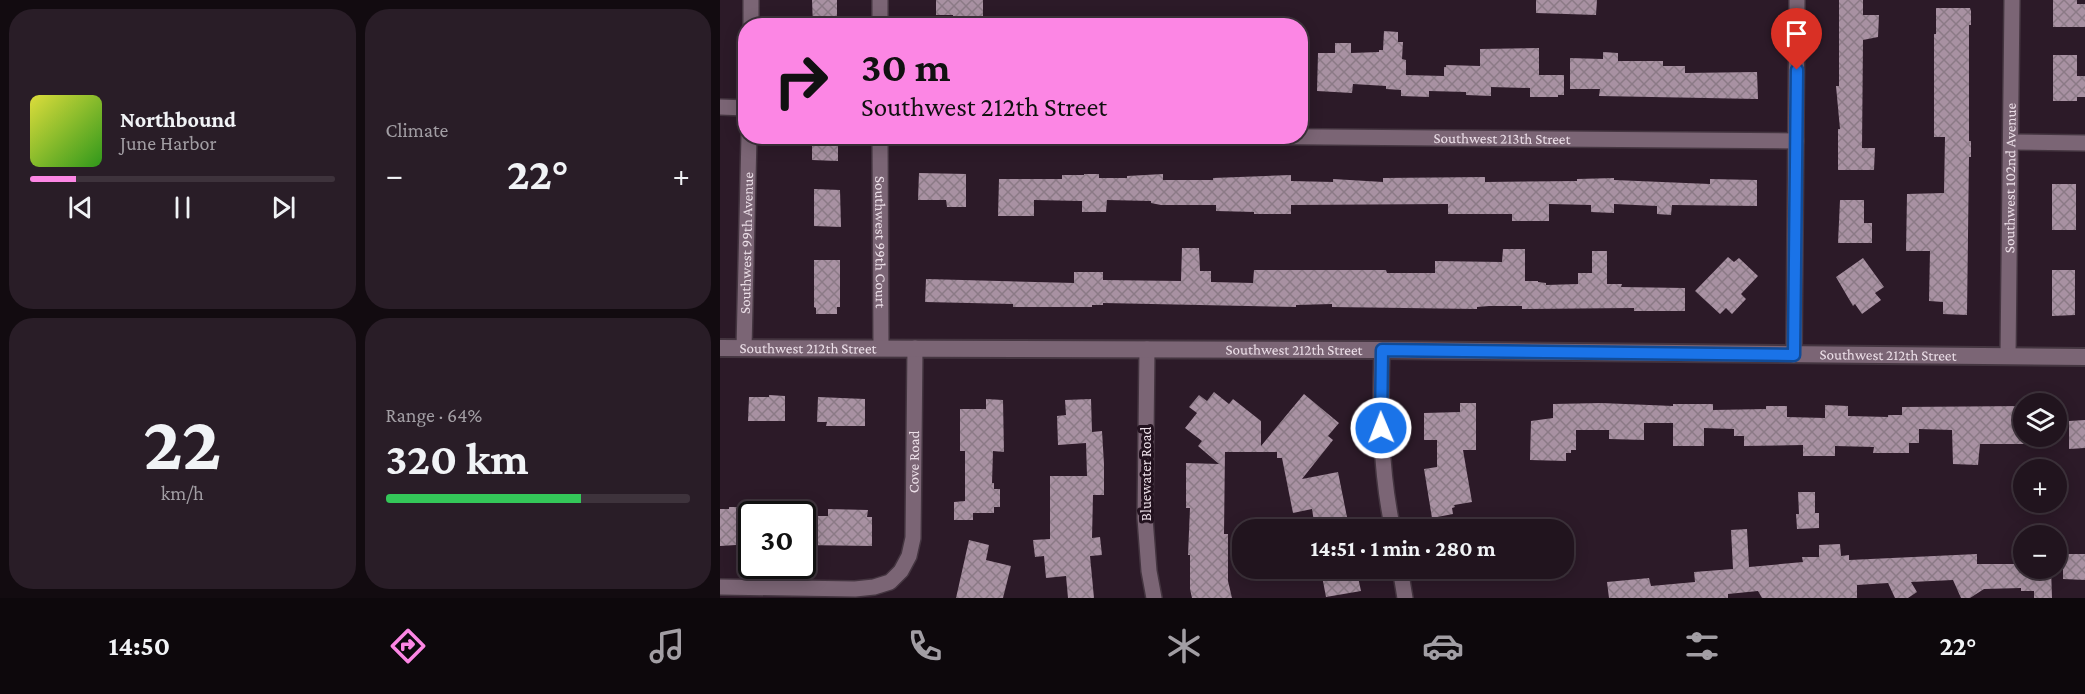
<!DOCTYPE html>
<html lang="en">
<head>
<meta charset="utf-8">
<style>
  :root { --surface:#21141e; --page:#291d27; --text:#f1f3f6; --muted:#a29ea4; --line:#3e333c; --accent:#fc86e4 }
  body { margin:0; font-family:"Crimson Pro",serif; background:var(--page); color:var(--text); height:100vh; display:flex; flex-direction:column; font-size:22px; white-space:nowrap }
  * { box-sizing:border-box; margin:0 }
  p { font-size:20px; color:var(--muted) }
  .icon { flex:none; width:33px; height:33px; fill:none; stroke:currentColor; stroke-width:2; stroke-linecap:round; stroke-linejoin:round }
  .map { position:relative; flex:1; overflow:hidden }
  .drawer { display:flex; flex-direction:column; gap:9px; padding:9px; background:#120b10; width:720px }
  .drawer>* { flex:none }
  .hud { position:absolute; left:18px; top:18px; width:570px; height:126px; border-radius:24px; box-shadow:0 3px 15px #0003,0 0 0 2px var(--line); background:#fc86e4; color:#111; overflow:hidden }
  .fabs { position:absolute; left:1293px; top:393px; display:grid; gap:12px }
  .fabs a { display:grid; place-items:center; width:54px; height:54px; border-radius:50%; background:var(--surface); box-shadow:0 3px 15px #0003,0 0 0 2px var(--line); font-size:30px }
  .speed { position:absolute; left:18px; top:501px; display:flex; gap:12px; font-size:30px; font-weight:700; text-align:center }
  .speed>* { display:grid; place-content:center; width:78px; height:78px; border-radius:50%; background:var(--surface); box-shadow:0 3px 15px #0003,0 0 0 2px var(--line); line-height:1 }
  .speed .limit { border:3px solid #111; border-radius:9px; background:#fff; color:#111 }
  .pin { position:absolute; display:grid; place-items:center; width:51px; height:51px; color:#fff; margin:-62px -26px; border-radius:50% 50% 50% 0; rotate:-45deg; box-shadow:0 0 6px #0007 }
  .pin .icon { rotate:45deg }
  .me { position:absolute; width:66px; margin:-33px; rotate:359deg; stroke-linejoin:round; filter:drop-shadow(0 0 4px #0008) }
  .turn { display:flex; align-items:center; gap:21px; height:126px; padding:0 24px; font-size:27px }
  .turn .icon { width:78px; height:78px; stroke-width:2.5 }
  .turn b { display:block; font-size:42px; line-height:51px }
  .big { font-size:45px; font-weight:700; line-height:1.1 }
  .drawer .card { flex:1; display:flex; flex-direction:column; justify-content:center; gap:9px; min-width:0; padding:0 21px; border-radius:24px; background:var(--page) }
  .drawer .dial { align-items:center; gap:0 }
  .dial b { font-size:78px; line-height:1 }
  .song { display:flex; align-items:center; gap:18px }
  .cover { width:72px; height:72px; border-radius:9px; background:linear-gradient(135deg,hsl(60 70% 55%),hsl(110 70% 35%)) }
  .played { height:6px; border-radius:3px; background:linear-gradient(90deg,var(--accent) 15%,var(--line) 15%) }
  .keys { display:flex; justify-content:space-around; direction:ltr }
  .heat { display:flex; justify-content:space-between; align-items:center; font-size:33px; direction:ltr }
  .charge { height:9px; border-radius:4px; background:linear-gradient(90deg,#34c759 64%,var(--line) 0) }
  .drawer .tiles { flex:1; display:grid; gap:9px; grid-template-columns:repeat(2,1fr) }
  .trip { position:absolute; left:512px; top:519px; width:342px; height:60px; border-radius:24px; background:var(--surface); box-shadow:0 3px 15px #0003,0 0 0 2px var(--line); font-weight:700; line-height:60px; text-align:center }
  .tabs { display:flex; height:96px; justify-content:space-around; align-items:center; background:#0d080c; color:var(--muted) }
  .tabs .icon { width:42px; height:42px }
  .tabs .on { color:var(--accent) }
  .tabs b { font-size:27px; color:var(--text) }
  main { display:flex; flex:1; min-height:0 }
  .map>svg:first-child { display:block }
  .building { fill:url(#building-cross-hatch) }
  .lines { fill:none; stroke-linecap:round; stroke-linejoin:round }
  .minor-casing { stroke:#443540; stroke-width:18 }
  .tertiary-casing { stroke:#443540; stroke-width:20 }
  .minor { stroke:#7b6575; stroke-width:15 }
  .tertiary { stroke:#7b6575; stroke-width:16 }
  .route-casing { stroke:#114b97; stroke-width:15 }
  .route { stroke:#1a73e8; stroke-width:10 }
  .labels { text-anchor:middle; stroke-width:6; stroke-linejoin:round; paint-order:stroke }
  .street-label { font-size:15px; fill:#ecdfe8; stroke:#22111e }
</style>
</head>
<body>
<main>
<section class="drawer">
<div class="tiles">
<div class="card">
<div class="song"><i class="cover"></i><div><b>Northbound</b><p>June Harbor</p></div></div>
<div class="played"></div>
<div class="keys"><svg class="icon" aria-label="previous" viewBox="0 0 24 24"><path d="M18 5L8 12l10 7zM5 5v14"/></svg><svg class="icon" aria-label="pause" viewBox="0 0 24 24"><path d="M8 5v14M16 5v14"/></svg><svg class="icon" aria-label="next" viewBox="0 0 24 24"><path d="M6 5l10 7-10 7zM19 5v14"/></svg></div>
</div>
<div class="card"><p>Climate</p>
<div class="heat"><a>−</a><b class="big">22°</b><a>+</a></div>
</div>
<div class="card dial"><b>22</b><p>km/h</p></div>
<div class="card"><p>Range · 64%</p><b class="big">320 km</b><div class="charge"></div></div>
</div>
</section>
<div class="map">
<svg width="1365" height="598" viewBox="0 0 1365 598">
  <defs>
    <pattern id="building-cross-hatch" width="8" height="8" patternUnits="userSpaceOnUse" patternTransform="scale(1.5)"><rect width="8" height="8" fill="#a891a2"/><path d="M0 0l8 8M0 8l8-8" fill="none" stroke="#8b7a86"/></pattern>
  </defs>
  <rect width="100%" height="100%" fill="#2c1a28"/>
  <!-- building -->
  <g class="building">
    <path d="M92 0H117V26H93Z"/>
    <path d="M216 0H263V23L233 22V15H216Z"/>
    <path d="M816 0H877L876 15 816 13Z"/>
    <path d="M1119 0H1143V15H1159L1158 37 1143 40 1142 148H1155L1154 170H1118V129H1120L1116 86H1119Z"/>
    <path d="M1333 0H1357V4H1365V27H1333Z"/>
    <path d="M1216 8H1250L1251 11V25H1249V141H1251V157H1249L1247 315 1223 314V302L1209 301 1210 251H1186L1187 194 1224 193 1225 137H1214V34H1216Z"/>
    <path d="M664 31 678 32V42H683L682 59 686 60V75L724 76V67H726V65L760 66V49L819 48V75H844V95H838V97H810V88L771 87V96L746 95V92L709 91V97L681 96V90L666 89V86L633 84 632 93 597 91 598 53H615V43H631V53L659 52V50H663Z"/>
    <path d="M883 52 898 53V61H943V66H965V73L1037 72 1038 99 879 96 880 89H850V58L883 59Z"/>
    <path d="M1333 55H1357V76H1365V97H1357V101H1333Z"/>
    <path d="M92 136H116V145H118V161L92 160Z"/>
    <path d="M199 173 246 174V207H227L226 200H198Z"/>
    <path d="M364 174H379V178H407V176L443 174V180H493V178L571 175V181L613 182V179L663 182V178L765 177V182L857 181V179L894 178V180L990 184V179L1037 180V206L952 205 951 215 937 214V206L894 204V213L871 212V205L829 204V221H792V214H728V204L571 205V214H534V212L496 211V205H441L431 203V201L387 200 386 212H362V201L314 200V216H278L279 179H342V175H364Z"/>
    <rect x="1332" y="184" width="24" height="46"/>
    <path d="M94 189 120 190 121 227 94 226Z"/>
    <path d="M1120 200H1144V223H1152V243H1118Z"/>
    <path d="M462 248H479L480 271H491V282L533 283 534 270H666L667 273H715V261L782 262 783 249H805V281H818V282L826 283V285L858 284V273H872V251H887V284H902L901 287 965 288V311H914V308L802 309V306H769L757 307V309L612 307V304L576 305V307L383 303V305H372V307H293V304L205 302 206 279 354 283V272H383V280L461 281Z"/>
    <path d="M1008 257 1014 262 1019 258 1038 276 1021 294 1026 299 1012 314 1006 308 1000 314 975 291Z"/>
    <path d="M1143 258 1164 287 1155 293 1161 300 1142 314 1135 304 1133 306 1116 277Z"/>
    <path d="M94 260H120V307H117V314H96V308L94 307Z"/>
    <path d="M1332 270H1355V315L1332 316Z"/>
    <path d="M494 392 509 404 513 399 541 421V446L584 394 619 423 608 436 613 440 582 479 618 472 627 517 594 522 592 509 573 513 562 458H557V452H505L504 534H508V581L512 598H472L470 589V555H468L470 508H466V463L499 464 478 446 482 441 465 428 477 413 469 407 479 395 487 401Z"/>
    <path d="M49 395 65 396V421H28L29 397H49Z"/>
    <path d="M98 397 145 399V426H106L107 422H97Z"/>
    <path d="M266 399 283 400 284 452 273 451 272 483H274V489H280V507H274V513H253V520H234V502L245 501V451H240V409H266Z"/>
    <path d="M371 399 372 432 382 431 384 464V495H373L372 538 380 537 382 555 370 556 374 598H348L346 576 326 578 324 556 315 557 313 540 330 539V476H367L366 443 338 445 337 416 346 415 345 400Z"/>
    <path d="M740 403H756V450H743L752 502 734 505 735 507 732 508 733 514 712 518 704 469 717 467V440H704V413L740 412Z"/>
    <path d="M881 403 953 406V404H993V410L1046 409V406H1067V417L1105 418V405L1128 406V416L1168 417V415H1182V407L1304 406V444H1260L1258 465 1233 464 1232 430 1199 429V443H1189V453H1153L1154 447 1115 446V456H1083V445L1024 446V436H1014V429L984 428V446H953V423H924V440L889 439V430H856V450H851V453H846V461L810 460 811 421 833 418V404Z"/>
    <path d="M1365 420V448L1349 449V421Z"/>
    <path d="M1078 492H1095V513H1099V528L1077 529 1076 514H1079Z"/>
    <path d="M9 507H32V544L0 546V509H9Z"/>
    <path d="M108 509 148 510 147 517H152V546L82 545V516H108Z"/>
    <path d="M1027 529 1029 567 1083 562 1082 557H1099V545L1120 544 1121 556 1129 555V560L1257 554V564H1304V568H1331L1332 598H1314V591H1301V588L1264 589 1250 598H1241L1233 580 1191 582 1197 592 1188 598H1175L1168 583 1137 585V598H1042L1038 591 1008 594V598H889L887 582 929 578 931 586 975 582 974 572 1013 569 1011 530Z"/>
    <path d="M249 540 269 545 266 560 291 566 283 598H236Z"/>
    <path d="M1343 554H1365V580L1343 579Z"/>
    <path d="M613 568H636L641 591 606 597 602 576 614 574Z"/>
  </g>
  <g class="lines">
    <!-- minor casing -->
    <g class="minor-casing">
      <g id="minor">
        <path d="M31 26V0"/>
        <path d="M160 26V0"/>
        <path d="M0 107 26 108"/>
        <path id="s1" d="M160 136 161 348"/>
        <path id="s2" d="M488 136 1076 141"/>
        <path d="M1291 142 1365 143"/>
        <path id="s3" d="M24 348 29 136"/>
        <path d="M427 349 425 518 429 571 434 598"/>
        <path d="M662 350C660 411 660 470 673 530"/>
        <path d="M1074 355 1077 0"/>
        <path id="s4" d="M1288 356 1292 0"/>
        <path d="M680 568 685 598"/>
        <path id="s5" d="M0 587 135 589 154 587 170 582 181 571 189 556 193 538 195 348"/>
      </g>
    </g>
    <!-- tertiary casing -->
    <g class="tertiary-casing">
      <g id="tertiary">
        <path id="s6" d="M0 348 662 350 1365 357"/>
      </g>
    </g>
    <!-- minor -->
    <use href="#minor" class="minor"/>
    <!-- tertiary -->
    <use href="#tertiary" class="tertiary"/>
  </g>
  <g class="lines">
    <!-- route casing -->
    <g class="route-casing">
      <path id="route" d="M661 428 662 350 1074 355 1077 70"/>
    </g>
    <!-- route -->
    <use href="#route" class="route"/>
  </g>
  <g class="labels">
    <!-- street labels -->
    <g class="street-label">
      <text dy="5" stroke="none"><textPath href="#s2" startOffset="294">Southwest 213th Street</textPath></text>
      <text dy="5" stroke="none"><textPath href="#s4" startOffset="178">Southwest 102nd Avenue</textPath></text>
      <text dy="5" stroke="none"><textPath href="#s3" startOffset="105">Southwest 99th Avenue</textPath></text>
      <text dy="5" stroke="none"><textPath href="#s1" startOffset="106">Southwest 99th Court</textPath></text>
      <text dy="5" stroke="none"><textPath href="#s6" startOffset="88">Southwest 212th Street</textPath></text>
      <text dy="5" stroke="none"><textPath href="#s6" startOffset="574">Southwest 212th Street</textPath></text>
      <text dy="5" stroke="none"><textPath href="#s6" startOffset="1168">Southwest 212th Street</textPath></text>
      <text dy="5" stroke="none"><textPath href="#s5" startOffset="298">Cove Road</textPath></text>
      <text transform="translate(426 474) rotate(-90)" y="5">Bluewater Road</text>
    </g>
  </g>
</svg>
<div class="fabs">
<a><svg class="icon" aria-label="layers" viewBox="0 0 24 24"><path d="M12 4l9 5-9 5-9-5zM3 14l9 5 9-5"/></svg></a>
<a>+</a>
<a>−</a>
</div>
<div class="speed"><div class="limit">30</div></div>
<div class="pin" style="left:1077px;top:70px;background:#d93025"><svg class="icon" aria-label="arrive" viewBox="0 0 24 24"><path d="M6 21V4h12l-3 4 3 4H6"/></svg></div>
<svg class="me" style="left:661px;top:428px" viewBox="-20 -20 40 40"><circle r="17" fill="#1a73e8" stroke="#fff" stroke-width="3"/><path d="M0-11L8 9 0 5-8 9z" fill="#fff"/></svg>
<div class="trip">14:51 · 1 min · 280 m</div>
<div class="hud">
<div class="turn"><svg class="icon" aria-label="right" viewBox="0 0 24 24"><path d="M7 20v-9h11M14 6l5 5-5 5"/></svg><div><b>30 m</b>Southwest 212th Street</div></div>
</div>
</div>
</main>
<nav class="tabs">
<b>14:50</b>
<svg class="icon on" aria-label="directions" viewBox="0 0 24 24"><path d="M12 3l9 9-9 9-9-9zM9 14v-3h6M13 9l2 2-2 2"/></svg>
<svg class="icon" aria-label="music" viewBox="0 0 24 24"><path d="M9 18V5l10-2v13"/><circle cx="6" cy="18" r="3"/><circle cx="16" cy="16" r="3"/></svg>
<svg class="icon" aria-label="phone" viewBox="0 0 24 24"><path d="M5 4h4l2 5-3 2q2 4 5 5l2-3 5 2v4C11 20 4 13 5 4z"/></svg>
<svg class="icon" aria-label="climate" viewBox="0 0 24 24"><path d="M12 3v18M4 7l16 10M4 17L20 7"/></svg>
<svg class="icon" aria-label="car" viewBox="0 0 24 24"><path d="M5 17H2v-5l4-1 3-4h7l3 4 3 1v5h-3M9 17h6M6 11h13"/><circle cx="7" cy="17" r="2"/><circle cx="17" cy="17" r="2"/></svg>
<svg class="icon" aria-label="filters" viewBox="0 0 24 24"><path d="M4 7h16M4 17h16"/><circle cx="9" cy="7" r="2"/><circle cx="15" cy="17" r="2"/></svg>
<b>22°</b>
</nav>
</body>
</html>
